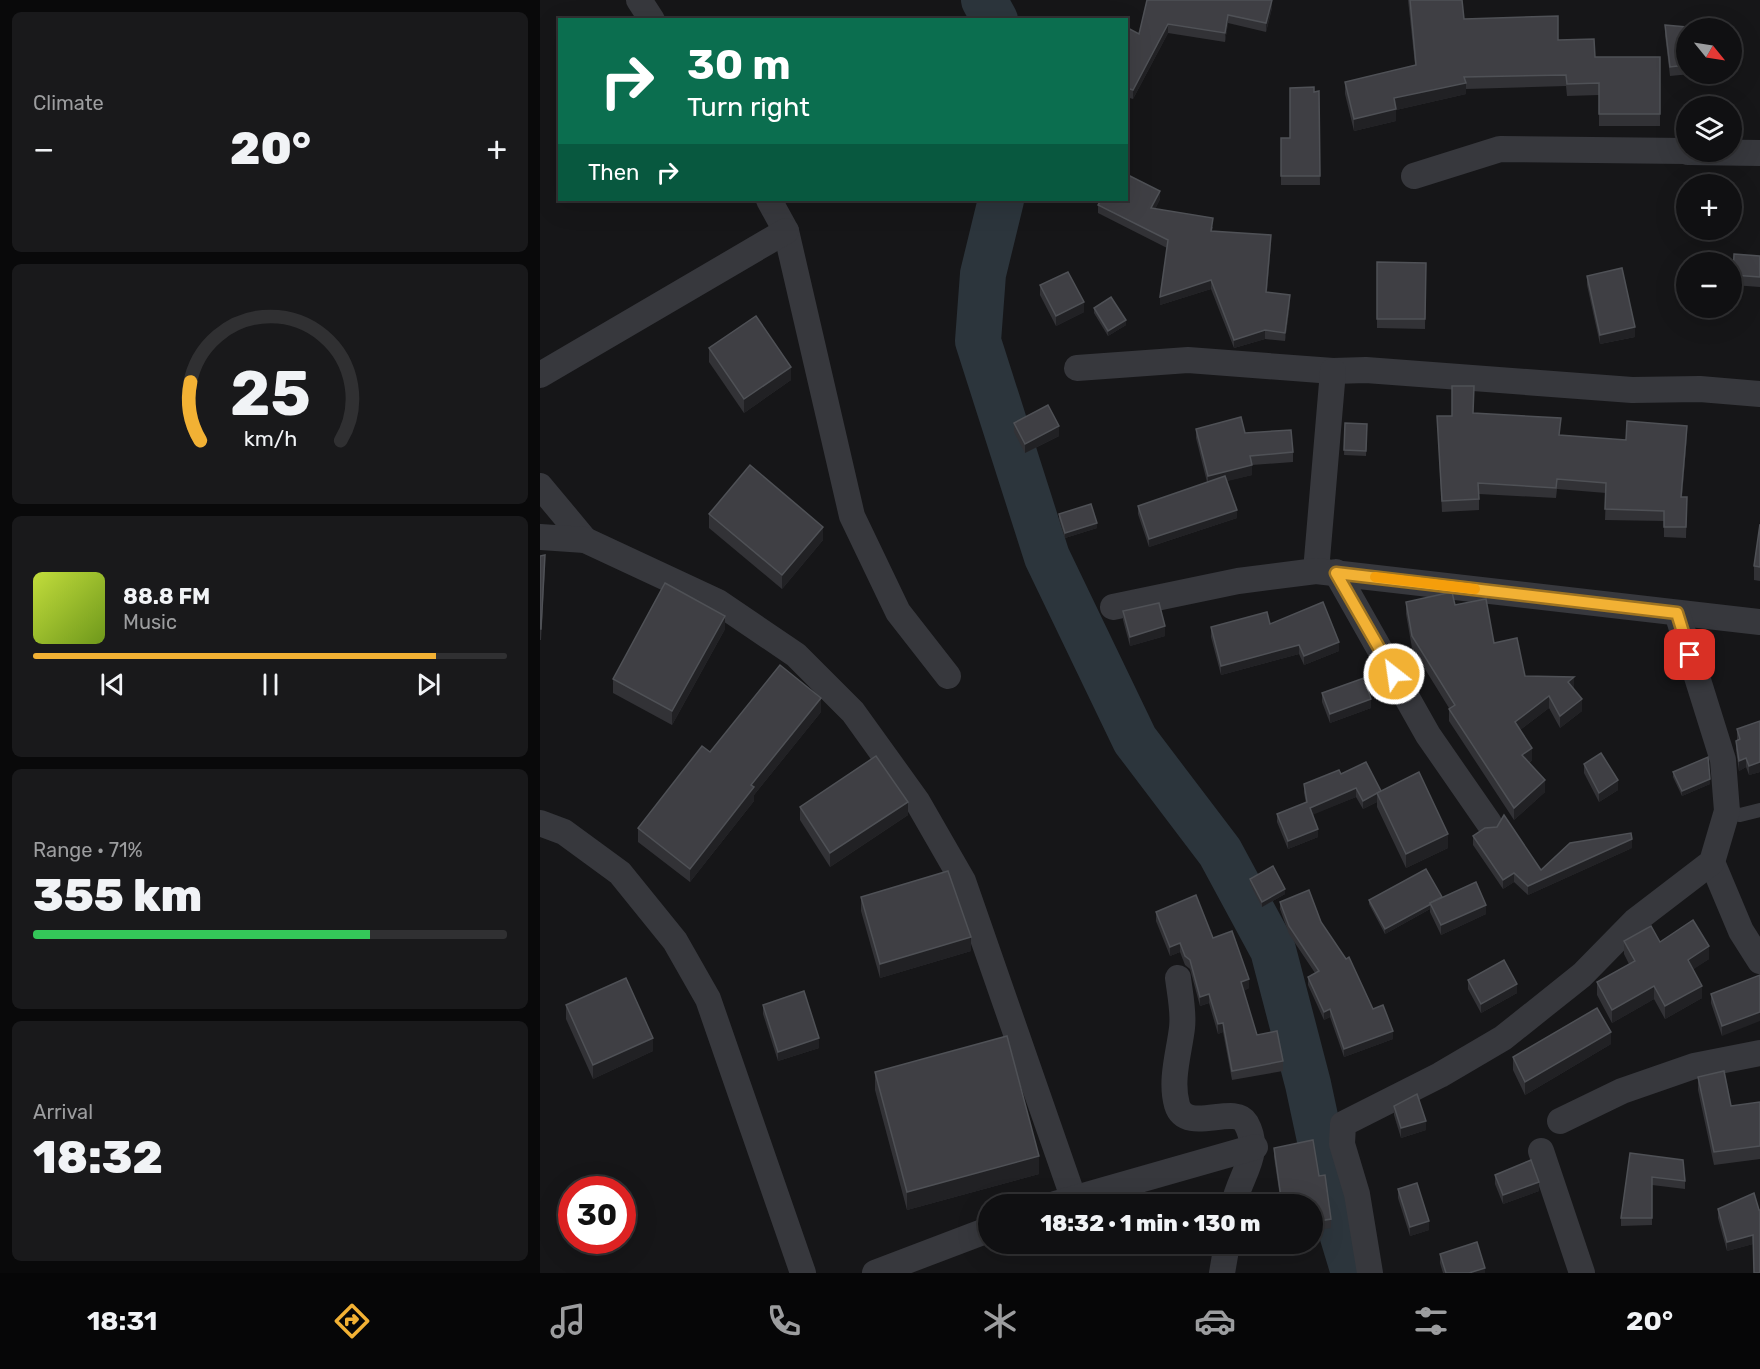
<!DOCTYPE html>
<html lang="en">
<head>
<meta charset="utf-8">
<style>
  :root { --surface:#101012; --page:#19191b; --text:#f1f3f6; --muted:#9c9d9f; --line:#303032; --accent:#f2b134 }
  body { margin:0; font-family:Rubik,sans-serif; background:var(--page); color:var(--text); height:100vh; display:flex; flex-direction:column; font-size:22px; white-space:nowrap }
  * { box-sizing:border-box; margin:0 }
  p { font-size:20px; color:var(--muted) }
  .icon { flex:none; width:33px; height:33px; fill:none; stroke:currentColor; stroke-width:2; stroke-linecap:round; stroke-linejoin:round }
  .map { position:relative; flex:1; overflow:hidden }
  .side { display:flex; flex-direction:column; gap:12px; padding:12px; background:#09090a; width:540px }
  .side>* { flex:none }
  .hud { position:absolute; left:18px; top:18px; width:570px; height:183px; border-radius:0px; box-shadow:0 6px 24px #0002,0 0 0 2px var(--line); background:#0b6e4f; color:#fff; overflow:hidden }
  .needle { width:39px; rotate:120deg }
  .fabs { position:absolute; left:1136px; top:18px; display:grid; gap:12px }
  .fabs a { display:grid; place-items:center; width:66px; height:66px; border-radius:50%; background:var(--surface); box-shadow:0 6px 24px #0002,0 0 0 2px var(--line); font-size:30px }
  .speed { position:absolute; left:18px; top:1176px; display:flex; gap:12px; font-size:30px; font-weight:700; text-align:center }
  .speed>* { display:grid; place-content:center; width:78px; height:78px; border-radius:50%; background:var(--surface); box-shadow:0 6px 24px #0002,0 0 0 2px var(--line); line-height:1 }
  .speed .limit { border:9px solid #d22; background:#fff; color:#111 }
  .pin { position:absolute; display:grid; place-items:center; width:51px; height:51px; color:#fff; margin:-26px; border-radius:12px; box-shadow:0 3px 9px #0006 }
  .me { position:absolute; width:66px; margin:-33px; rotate:330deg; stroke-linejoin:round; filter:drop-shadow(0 0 4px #0008) }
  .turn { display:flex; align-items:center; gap:21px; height:126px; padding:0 30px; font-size:27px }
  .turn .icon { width:78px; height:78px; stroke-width:2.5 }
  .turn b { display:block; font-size:42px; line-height:51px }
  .then { display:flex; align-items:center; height:57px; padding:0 30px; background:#0003; gap:12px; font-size:22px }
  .big { font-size:45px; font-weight:800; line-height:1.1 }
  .side .widget { flex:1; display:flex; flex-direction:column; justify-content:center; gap:9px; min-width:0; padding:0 21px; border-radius:9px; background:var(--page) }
  .side .dial { align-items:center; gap:0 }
  .dial svg { height:156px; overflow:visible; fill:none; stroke:var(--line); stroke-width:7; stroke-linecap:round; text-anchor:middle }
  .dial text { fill:var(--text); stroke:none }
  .song { display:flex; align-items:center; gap:18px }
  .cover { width:72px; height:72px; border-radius:9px; background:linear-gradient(135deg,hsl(70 70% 55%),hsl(80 70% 35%)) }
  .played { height:6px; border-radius:3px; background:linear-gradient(90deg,var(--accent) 85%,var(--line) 85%) }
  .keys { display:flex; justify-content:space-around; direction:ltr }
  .heat { display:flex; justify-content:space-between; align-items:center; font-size:33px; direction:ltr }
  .charge { height:9px; border-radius:4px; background:linear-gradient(90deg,#34c759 71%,var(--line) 0) }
  .trip { position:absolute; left:438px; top:1194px; width:345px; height:60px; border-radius:30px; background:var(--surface); box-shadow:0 6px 24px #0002,0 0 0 2px var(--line); font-weight:800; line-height:60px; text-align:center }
  .tab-bar { display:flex; height:96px; justify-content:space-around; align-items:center; background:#060607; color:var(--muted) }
  .tab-bar .icon { width:42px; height:42px }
  .tab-bar .selected { color:var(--accent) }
  .tab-bar b { font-size:27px; color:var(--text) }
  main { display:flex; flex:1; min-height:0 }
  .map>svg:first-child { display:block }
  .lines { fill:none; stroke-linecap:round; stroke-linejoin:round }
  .river { stroke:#2c353c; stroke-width:46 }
  .service { stroke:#37383d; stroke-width:14 }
  .minor { stroke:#37383d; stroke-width:26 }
  .wall { fill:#323236 }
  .shaded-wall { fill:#212124 }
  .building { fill:#3f3f44; stroke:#4f5156; stroke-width:1.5 }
  .route-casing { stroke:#9d7322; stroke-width:15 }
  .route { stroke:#f2b134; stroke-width:10 }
  .slow { stroke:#f59e0b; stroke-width:10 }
</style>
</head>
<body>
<main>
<section class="side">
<div class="widget"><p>Climate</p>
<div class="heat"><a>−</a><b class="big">20°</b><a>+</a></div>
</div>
<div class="widget dial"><svg viewBox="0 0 100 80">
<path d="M14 69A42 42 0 1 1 86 69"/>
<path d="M14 69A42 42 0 0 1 9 39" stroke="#f2b134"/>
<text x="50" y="56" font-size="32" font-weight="700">25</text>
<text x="50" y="72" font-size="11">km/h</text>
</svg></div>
<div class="widget">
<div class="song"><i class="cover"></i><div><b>88.8 FM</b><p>Music</p></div></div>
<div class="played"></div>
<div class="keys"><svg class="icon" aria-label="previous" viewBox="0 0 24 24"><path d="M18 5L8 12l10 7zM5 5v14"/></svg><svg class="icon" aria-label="pause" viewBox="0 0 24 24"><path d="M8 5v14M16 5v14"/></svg><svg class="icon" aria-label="next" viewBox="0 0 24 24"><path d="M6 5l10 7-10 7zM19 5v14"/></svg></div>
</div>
<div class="widget"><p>Range · 71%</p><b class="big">355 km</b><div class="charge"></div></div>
<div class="widget"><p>Arrival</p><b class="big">18:32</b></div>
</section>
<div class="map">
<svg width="1220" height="1273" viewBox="0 0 1220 1273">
  <rect width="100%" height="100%" fill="#161618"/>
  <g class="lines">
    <!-- river -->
    <g class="river">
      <path d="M444 0 455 20"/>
      <path d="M461 200 443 274 438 341 507 557 595 740 680 852 733 950 768 1084 795 1210 814 1273"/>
    </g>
    <!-- service -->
    <path class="service" d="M1187 811 1200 815 1220 810"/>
    <!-- minor -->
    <g class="minor">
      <path d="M99 0 112 20"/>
      <path d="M1148 152 1220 153"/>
      <path d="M874 176 960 149 1146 151"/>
      <path d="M229 200 246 231 312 516 358 612 408 676"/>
      <path d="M537 368 648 360 793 371 826 370 1092 390 1160 389 1220 394"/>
      <path d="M0 375 246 231"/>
      <path d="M0 486 45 540"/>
      <path d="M0 537 45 540 178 602 256 655 313 712 377 801 423 881 533 1197"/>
      <path d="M776 571 793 371"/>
      <path d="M796 572 888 735 949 823"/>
      <path d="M573 607 698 581 776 571 1220 622"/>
      <path d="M0 823 24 832 80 873 135 941 168 999 263 1273"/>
      <path d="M1172 862 1201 931 1220 961"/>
      <path d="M638 978C640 994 644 1012 642 1028 639 1053 630 1080 637 1105 646 1135 695 1103 706 1123 723 1154 700 1174 694 1204"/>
      <path d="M1020 1121 1082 1091 1154 1066 1220 1053"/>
      <path d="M1001 1151 1042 1273"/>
      <path d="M515 1204 715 1147"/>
      <path d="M335 1273 448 1230"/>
      <path d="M682 1273 687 1244"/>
      <path d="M830 1273 817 1194 802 1144 803 1124 900 1075 963 1038 1042 975 1095 921 1172 862 1187 811 1183 760 1137 613"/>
    </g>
  </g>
  <!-- wall -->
  <g class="wall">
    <path d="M607 0 732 8 726 32 688 23 685 42 628 33 593 99 587 97 586 27 599 34Z"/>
    <path d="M868 0H922L924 19 1018 40 1055 57H1120V126H1059V95L1027 96 1026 86 926 89V94L856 110V121L814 131 805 94V82L875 65Z"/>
    <path d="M1125 25 1146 28V74H1151L1130 76 1125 35Z"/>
    <path d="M779 91 780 185H741V138H750L774 92Z"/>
    <path d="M620 199 615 209 673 227 672 231 731 244 727 292 750 304 745 341 725 339 694 348 671 289 620 305 627 248 558 213V205Z"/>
    <path d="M1220 256V287L1193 285V275Z"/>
    <path d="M837 262 886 263 885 329 837 328Z"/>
    <path d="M1047 276 1095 337 1060 344 1047 285Z"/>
    <path d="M500 285 544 312 516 326 500 295Z"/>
    <path d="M554 308 586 325 568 336 554 313Z"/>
    <path d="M169 348 251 380 204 413 169 362Z"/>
    <path d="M897 416H912L1020 435 1086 440 1147 436 1142 497H1147L1146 538 1124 537V521L1065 520 1066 493 1017 489 1016 498 939 494V510L902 512Z"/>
    <path d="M474 423 519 436 485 453 474 432Z"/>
    <path d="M805 423 827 424 826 456 804 455Z"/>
    <path d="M656 429 705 433 753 452V462L712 465V475L686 481 697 518 609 547 598 514V506L667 482 656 438Z"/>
    <path d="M169 514 283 540 242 589 169 528Z"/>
    <path d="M519 514 557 528 525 538 519 519Z"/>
    <path d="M1220 524V581L1214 580V566Z"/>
    <path d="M0 556 5 566 1 640H0Z"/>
    <path d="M866 602 915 605 954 643 985 676 1034 689 1042 711 1020 728 1009 708 980 730 992 760 989 763 1005 792 974 820 909 721V708L872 648 866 614Z"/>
    <path d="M583 611 625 636 590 646 583 620Z"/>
    <path d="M730 624 799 651 764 665 759 654 681 675 671 637V627Z"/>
    <path d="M185 629 132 725 73 693V679Z"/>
    <path d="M782 693 831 708 790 723 782 702Z"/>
    <path d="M281 712 214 795V801L150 882 98 842V828L170 752Z"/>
    <path d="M1220 721V772L1209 775 1206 767 1199 771 1196 750V741L1197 740V729Z"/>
    <path d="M1044 764 1078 790 1059 802 1044 773Z"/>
    <path d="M1133 772 1170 784 1142 796 1133 777Z"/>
    <path d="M801 774 841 791 908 848 866 868 837 807V802L823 809 816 797 773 814 778 837 748 849 737 822V814L766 803 764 793V784Z"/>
    <path d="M260 807 368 815 290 867 260 820Z"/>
    <path d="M933 836 1001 870 1092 848 988 895 974 882 963 889 933 845Z"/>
    <path d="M710 879 745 894 722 907 710 884Z"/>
    <path d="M321 897 431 951 340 978 321 911Z"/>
    <path d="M902 897 946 914 901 935 890 912V909L845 934 829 904V900Z"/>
    <path d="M740 902 781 922 833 1009 853 1039 804 1057 790 1017 784 1020 768 985V977L775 973 749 934 740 909Z"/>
    <path d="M616 912 673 938 709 988 703 991 717 1035 743 1061V1071L692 1080 683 1032 678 1034 669 1003 660 1006 650 969 645 965 640 952 630 956 616 921Z"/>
    <path d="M1084 941 1120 942 1169 959 1153 969 1162 998 1125 1019 1114 999 1072 1023 1057 995V982L1089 964 1084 954Z"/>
    <path d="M1220 975 1182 1036 1171 1003V994Z"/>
    <path d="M928 980 977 993 941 1013 928 989Z"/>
    <path d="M26 1005 113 1051 53 1079 26 1019Z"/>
    <path d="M223 1005 279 1048 238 1061 223 1014Z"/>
    <path d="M1071 1044 985 1095 973 1070V1057Z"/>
    <path d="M335 1072 499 1174 367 1210 335 1090Z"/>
    <path d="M1158 1077 1191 1106 1220 1102V1159L1174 1165 1158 1090Z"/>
    <path d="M854 1106 886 1130 861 1138 854 1115Z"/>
    <path d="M734 1148 779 1176 791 1219V1228L772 1231V1204H741L734 1157Z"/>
    <path d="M1090 1153 1145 1181V1189L1112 1185V1225L1081 1226V1218Z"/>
    <path d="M955 1175 999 1191 963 1204 955 1184Z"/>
    <path d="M858 1189 889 1230 870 1236 858 1198Z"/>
    <path d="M1178 1209 1219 1210 1213 1244 1187 1251 1178 1218Z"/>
    <path d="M900 1254 945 1273H903L900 1263Z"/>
  </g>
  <!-- shaded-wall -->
  <g class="shaded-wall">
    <path d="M732 0V8L726 32V23Z"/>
    <path d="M688 15V23L685 42V33Z"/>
    <path d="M628 24V33L593 99V90Z"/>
    <path d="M926 83V94L856 110V121L814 131V119L854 98Z"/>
    <path d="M620 191V199L611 217V208Z"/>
    <path d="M731 235V244L726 301V292Z"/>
    <path d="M671 280V289L620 305V297Z"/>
    <path d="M750 295V304L745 341V333Z"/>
    <path d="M544 302V312L516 326V316Z"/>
    <path d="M586 320V325L568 336V331Z"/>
    <path d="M1095 327V337L1060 344V335Z"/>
    <path d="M725 330V339L694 348V340Z"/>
    <path d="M251 367V380L204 413V399Z"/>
    <path d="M519 426V436L485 453V444Z"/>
    <path d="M1147 426V436L1141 508V497Z"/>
    <path d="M712 465V475L668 486V476Z"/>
    <path d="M697 510V518L609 547V539Z"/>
    <path d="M557 523V528L525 538V533Z"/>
    <path d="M283 527V540L242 589V575Z"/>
    <path d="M5 555V566L1 640V629Z"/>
    <path d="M185 616V629L132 725V711Z"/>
    <path d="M625 626V636L590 646V637Z"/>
    <path d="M799 642V651L764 665V656Z"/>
    <path d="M759 645V654L681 675V666Z"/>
    <path d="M1034 677V689L1028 682Z"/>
    <path d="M1009 696V708L975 734V722Z"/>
    <path d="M281 698V712L214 795V801L150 882V869L211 785Z"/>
    <path d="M831 699V708L790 723V714Z"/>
    <path d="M1042 699V711L1020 728V716Z"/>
    <path d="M992 748V760L982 767V755Z"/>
    <path d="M1206 758V767L1199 771V761Z"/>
    <path d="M1220 762V772L1209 775V766Z"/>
    <path d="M1170 779V784L1142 796V791Z"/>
    <path d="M1005 780V792L974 820V808Z"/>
    <path d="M1078 780V790L1059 802V793Z"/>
    <path d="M816 788V797L770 816V808Z"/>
    <path d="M837 794V802L823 809V801Z"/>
    <path d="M368 802V815L290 867V853Z"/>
    <path d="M778 829V837L748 849V841Z"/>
    <path d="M908 834V848L866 868V854Z"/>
    <path d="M1092 839V848L988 895V886Z"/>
    <path d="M974 873V882L963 889V880Z"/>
    <path d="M745 889V894L722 907V902Z"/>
    <path d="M890 905V909L845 934V929Z"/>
    <path d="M946 905V914L901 935V925Z"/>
    <path d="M431 937V951L340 978V964Z"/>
    <path d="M640 943V952L630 956V947Z"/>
    <path d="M1169 946V959L1148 973V960Z"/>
    <path d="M709 979V988L701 992V982Z"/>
    <path d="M977 984V993L941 1013V1004Z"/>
    <path d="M1114 986V999L1072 1023V1010Z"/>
    <path d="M1162 986V998L1125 1019V1006Z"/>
    <path d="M669 994V1003L660 1006V997Z"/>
    <path d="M790 1009V1017L784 1020V1012Z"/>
    <path d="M1220 1012V1021L1182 1036V1026Z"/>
    <path d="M683 1023V1032L678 1034V1024Z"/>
    <path d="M853 1031V1039L804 1057V1049Z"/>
    <path d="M1071 1032V1044L985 1095V1082Z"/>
    <path d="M113 1038V1051L53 1079V1065Z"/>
    <path d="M279 1038V1048L238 1061V1052Z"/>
    <path d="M886 1121V1130L861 1138V1128Z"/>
    <path d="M499 1156V1174L367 1210V1192Z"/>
    <path d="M999 1182V1191L963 1204V1195Z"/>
    <path d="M889 1221V1230L870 1236V1227Z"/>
    <path d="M1213 1235V1244L1187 1251V1242Z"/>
    <path d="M945 1268V1273H929Z"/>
  </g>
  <!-- building -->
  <g class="building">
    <path d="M607 0H732L726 23 688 15 685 33 628 24 593 90 587 88 589 79 586 78V27L599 34Z"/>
    <path d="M870 0H922L924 19 1018 16V40L1054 39 1055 57H1120V114H1059V83L1027 84 1026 75 924 77 926 83 854 98 856 109 814 119 805 82 876 65Z"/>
    <path d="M1125 25 1158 28H1146V65L1130 67Z"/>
    <path d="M774 87V92L779 91 780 176H741V138H750V88Z"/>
    <path d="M586 174 620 191 611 208 673 218 671 231 731 235 726 292 750 295 745 333 725 330 694 340 671 280 620 297 628 240 558 205 561 200H586Z"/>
    <path d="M1194 254 1220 256V277L1193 275Z"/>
    <path d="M837 262 886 263 885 319H837Z"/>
    <path d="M1082 268 1095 327 1060 335 1047 276Z"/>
    <path d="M528 272 544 302 516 316 500 285Z"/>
    <path d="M571 297 586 320 568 331 554 308Z"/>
    <path d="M216 316 251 367 204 399 169 348Z"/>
    <path d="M912 386H934L933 413 1021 418 1019 435 1086 440 1087 421 1147 426 1141 497H1147L1146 527H1124V511L1065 509 1066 483 1017 479 1016 488 938 483 939 499 902 501 897 416H912Z"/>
    <path d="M508 405 519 426 485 444 474 423Z"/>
    <path d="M701 417 705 433 751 430 753 452 710 456 712 465 668 476 656 429Z"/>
    <path d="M805 423 827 424 826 451 804 450Z"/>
    <path d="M210 465 283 527 242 575 169 514Z"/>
    <path d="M685 476 697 510 609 539 598 506Z"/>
    <path d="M551 504 557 523 525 533 519 514Z"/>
    <path d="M1220 524V567L1214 566Z"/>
    <path d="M5 555 1 629H0V556Z"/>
    <path d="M125 583 185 616 132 711 73 679Z"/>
    <path d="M912 592 915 605 946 599 954 643 977 638 985 676 1034 677 1028 682 1042 699 1020 716 1009 696 975 722 992 748 982 755 1005 780 974 808 909 709 915 705 872 636 866 602Z"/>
    <path d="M783 602 799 642 764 656 759 645 681 666 671 627 727 612 730 624Z"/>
    <path d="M619 603 625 626 590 637 583 611Z"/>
    <path d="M240 665 281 698 211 785 214 787 150 869 98 828 162 746 170 752Z"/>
    <path d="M824 678 831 699 790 714 782 693Z"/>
    <path d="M1220 721V762L1209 766 1206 758 1199 761 1196 741 1200 739 1197 729Z"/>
    <path d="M1061 753 1078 780 1059 793 1044 764Z"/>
    <path d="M336 756 368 802 290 853 260 807Z"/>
    <path d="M1168 757 1170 779 1142 791 1133 772Z"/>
    <path d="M826 762 841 791 823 801 816 788 770 808 778 829 748 841 737 814 767 802 764 784 799 770 801 774Z"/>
    <path d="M879 772 908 834 866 854 837 793Z"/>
    <path d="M964 815 1001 870 1030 843 1091 833 1092 839 988 886 974 873 963 880 933 836 945 828 957 827Z"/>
    <path d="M733 866 745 889 722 902 710 879Z"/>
    <path d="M886 869 902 897 890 903 891 904 845 929 829 900Z"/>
    <path d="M408 871 431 937 340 964 321 897Z"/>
    <path d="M936 882 946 905 901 925 890 903Z"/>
    <path d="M769 890 781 922 806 959 809 957 833 1009 843 1005 853 1031 804 1049 790 1009 784 1012 768 977 779 971 749 926 740 902Z"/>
    <path d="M656 895 673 938 692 931 709 979 701 982 717 1035 737 1031 743 1061 692 1071 683 1023 678 1024 669 994 660 997 650 960 645 956 640 943 630 947 616 912Z"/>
    <path d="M1153 920 1169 946 1148 960 1162 986 1125 1006 1114 986 1072 1010 1057 982 1095 961 1084 941 1111 926 1120 942Z"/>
    <path d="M964 960 977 984 941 1004 928 980Z"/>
    <path d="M1220 975V1012L1182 1026 1171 994Z"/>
    <path d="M86 978 113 1038 53 1065 26 1005Z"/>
    <path d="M264 991 279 1038 238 1052 223 1005Z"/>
    <path d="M1057 1008 1071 1032 985 1082 973 1057Z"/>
    <path d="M467 1036 499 1156 367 1192 335 1072Z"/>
    <path d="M1184 1071 1191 1106 1220 1102V1146L1174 1152 1158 1077Z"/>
    <path d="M877 1094 886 1121 861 1128 854 1106Z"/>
    <path d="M773 1140 779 1176 785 1175 791 1219 772 1222V1204H742L734 1148Z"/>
    <path d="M1090 1153 1143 1160 1145 1181 1112 1177V1218H1081Z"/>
    <path d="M991 1160 999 1182 963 1195 955 1175Z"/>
    <path d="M877 1183 889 1221 870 1227 858 1189Z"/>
    <path d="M1214 1193 1219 1210H1220V1273H1214L1213 1235 1187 1242 1178 1209Z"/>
    <path d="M937 1242 945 1268 929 1273H906L900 1254Z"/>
  </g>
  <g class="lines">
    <!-- route casing -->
    <g class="route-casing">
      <path id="route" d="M854 674 796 573 1137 613 1150 655"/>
    </g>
    <!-- route -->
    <use href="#route" class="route"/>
    <!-- slow -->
    <path class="slow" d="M835 577 935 589"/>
  </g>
</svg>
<div class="fabs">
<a><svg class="needle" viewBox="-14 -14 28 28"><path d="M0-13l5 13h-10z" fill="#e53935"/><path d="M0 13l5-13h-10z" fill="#9c9d9f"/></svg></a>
<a><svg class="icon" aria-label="layers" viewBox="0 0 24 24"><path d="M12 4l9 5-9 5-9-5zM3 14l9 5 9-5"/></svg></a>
<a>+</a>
<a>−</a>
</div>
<div class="speed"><div class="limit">30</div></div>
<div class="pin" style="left:1150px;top:655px;background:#d93025"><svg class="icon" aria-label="arrive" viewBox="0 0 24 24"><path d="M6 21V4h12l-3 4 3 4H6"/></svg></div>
<svg class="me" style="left:854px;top:674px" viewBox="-20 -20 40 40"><circle r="17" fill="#f2b134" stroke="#fff" stroke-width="3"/><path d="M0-11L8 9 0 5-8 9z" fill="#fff"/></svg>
<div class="trip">18:32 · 1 min · 130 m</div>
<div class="hud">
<div class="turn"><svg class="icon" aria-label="right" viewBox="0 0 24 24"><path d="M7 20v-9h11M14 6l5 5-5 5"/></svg><div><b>30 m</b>Turn right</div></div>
<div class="then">Then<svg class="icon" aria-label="right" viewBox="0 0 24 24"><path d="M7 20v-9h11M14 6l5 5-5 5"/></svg></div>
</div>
</div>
</main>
<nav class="tab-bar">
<b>18:31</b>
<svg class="icon selected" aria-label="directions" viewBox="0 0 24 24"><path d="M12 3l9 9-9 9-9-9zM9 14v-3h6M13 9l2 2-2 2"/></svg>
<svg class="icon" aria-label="music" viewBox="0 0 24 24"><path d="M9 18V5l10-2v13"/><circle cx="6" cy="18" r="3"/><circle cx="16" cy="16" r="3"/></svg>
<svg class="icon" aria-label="phone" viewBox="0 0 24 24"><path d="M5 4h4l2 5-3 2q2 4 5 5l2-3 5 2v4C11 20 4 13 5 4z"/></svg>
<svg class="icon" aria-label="climate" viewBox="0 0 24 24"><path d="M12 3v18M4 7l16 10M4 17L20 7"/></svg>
<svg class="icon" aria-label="car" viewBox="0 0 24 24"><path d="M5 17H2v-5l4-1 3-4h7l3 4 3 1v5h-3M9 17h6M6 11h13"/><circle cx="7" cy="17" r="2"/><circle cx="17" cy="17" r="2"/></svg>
<svg class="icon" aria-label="filters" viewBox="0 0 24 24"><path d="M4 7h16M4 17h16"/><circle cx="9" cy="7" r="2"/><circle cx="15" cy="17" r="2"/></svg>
<b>20°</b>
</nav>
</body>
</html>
